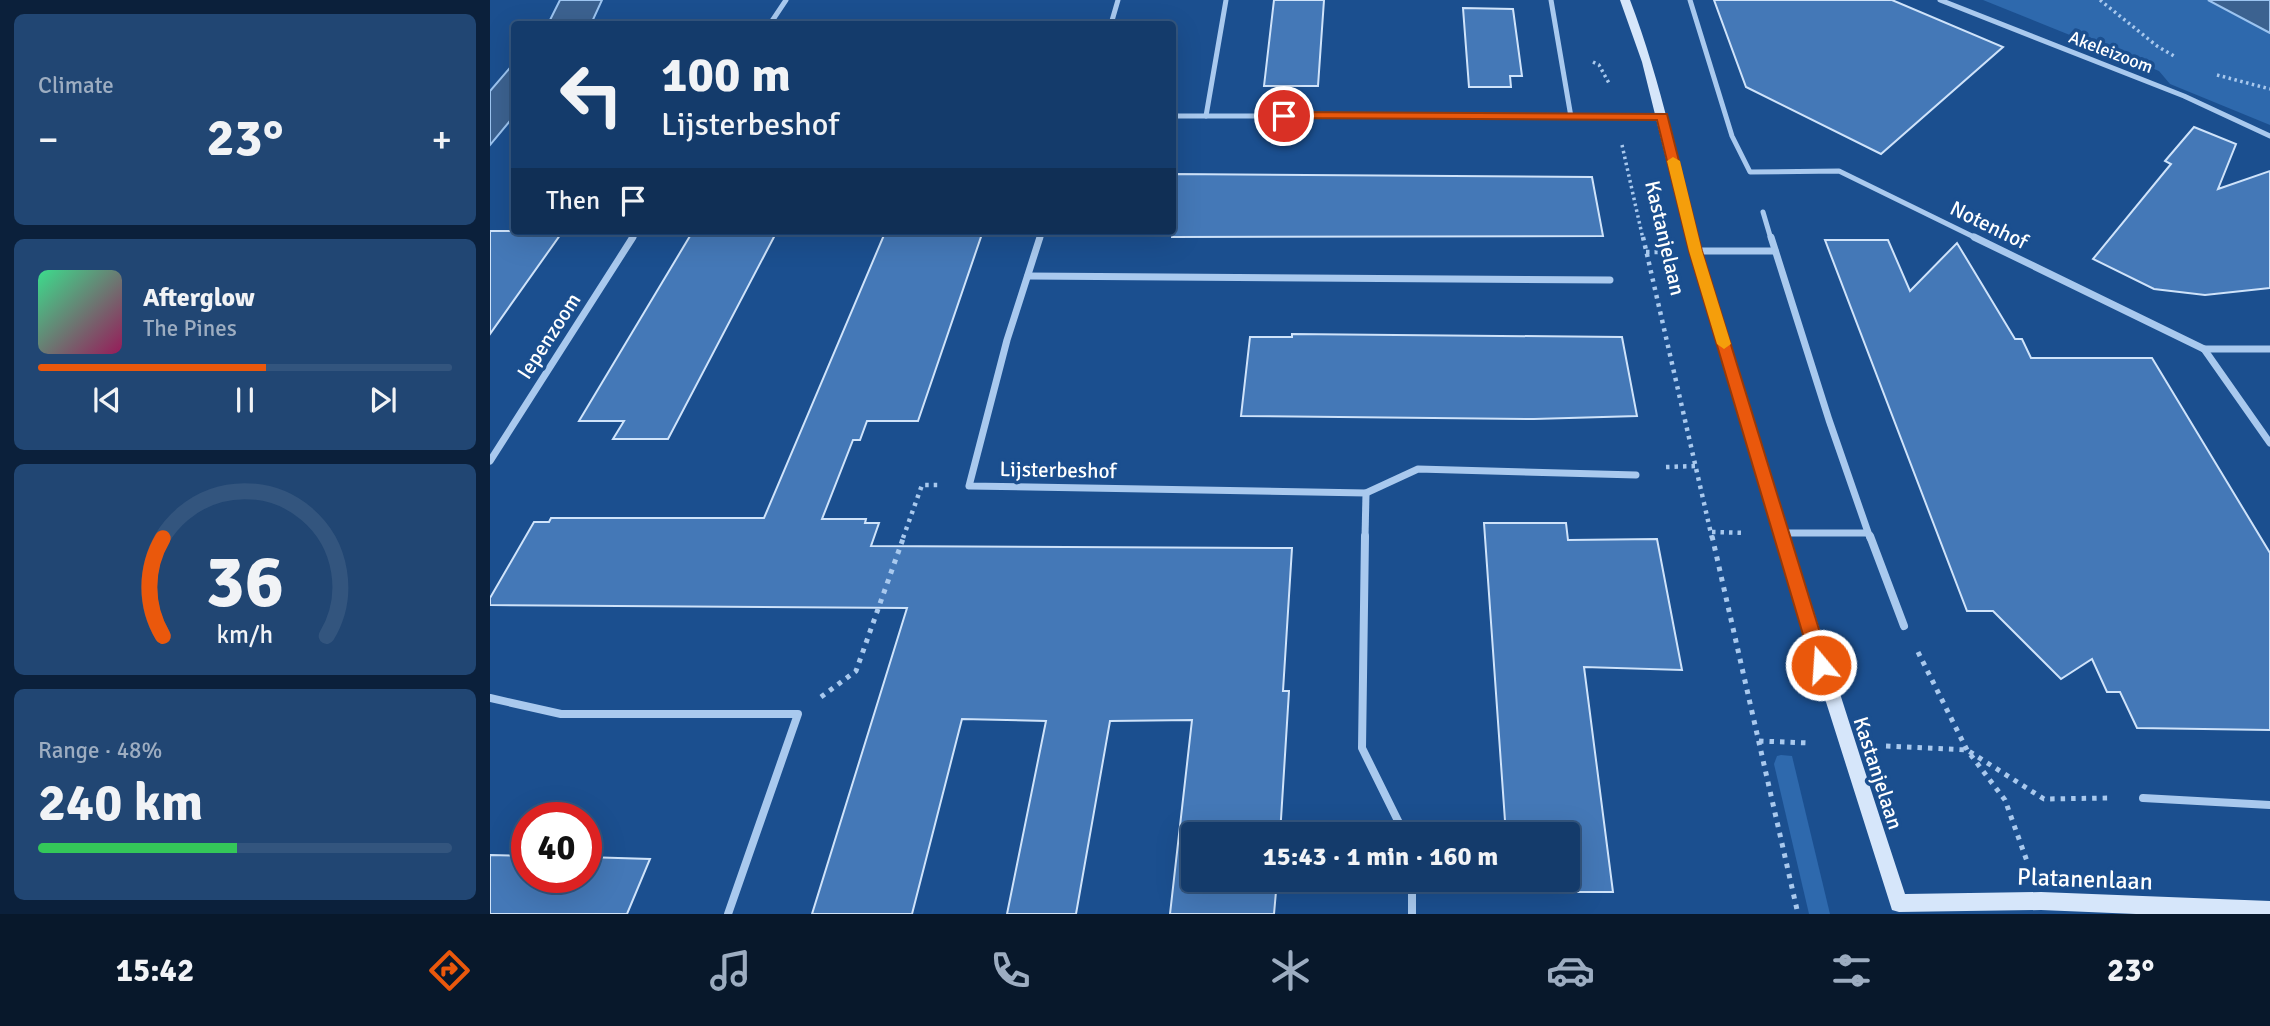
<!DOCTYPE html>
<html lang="en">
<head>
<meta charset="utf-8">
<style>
  :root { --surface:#143b6b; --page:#214673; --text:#f1f3f6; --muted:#9dadc1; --line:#33557e; --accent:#ea580c }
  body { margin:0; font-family:Signika,sans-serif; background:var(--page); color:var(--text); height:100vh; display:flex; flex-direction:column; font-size:26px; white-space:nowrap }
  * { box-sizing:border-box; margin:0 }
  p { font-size:23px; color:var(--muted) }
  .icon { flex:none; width:38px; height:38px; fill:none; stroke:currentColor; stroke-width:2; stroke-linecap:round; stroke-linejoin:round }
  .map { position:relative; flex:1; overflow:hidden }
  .side { display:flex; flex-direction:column; gap:14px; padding:14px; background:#0b203b; width:490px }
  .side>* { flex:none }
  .banner { position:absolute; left:21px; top:21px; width:665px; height:214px; border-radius:7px; box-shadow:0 7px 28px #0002,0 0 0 2px var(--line); background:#143b6b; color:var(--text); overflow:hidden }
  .speed { position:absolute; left:21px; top:802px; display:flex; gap:14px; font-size:35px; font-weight:700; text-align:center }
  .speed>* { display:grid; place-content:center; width:91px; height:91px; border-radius:50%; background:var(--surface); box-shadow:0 7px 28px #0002,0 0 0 2px var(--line); line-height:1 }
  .speed .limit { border:10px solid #d22; background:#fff; color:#111 }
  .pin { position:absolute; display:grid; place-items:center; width:60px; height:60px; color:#fff; margin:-30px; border:4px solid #fff; border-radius:50%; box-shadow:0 2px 7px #0007 }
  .me { position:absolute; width:77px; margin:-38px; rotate:342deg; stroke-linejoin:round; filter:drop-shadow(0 0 5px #0008) }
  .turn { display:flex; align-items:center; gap:24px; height:147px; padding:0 35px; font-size:32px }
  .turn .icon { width:91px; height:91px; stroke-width:2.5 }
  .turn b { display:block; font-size:49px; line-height:60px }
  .then { display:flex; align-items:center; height:66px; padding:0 35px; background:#0003; gap:14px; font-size:26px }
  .big { font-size:52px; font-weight:700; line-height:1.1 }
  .side .card { flex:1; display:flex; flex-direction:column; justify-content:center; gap:10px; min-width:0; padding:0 24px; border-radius:10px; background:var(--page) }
  .side .dial { align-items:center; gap:0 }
  .dial svg { height:182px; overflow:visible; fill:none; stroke:var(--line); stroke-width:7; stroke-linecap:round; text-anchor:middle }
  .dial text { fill:var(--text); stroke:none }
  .song { display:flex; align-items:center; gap:21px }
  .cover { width:84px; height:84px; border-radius:10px; background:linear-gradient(135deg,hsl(150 70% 55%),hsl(330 70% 35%)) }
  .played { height:7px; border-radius:4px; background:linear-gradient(90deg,var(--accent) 55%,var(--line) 55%) }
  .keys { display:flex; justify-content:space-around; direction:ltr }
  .heat { display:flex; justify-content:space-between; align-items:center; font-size:38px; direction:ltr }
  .charge { height:10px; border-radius:5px; background:linear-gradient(90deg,#34c759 48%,var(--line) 0) }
  .trip { position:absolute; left:691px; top:822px; width:399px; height:70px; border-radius:7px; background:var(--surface); box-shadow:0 7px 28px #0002,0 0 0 2px var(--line); font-weight:700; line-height:70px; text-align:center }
  .tab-bar { display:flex; height:112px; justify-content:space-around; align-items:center; background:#08182b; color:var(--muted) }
  .tab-bar .icon { width:49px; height:49px }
  .tab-bar .current { color:var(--accent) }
  .tab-bar b { font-size:32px; color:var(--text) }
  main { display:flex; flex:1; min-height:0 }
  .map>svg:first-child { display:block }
  .green { fill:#2e69ad }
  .water { fill:#3c6290; stroke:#9cc4f0; stroke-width:2 }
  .building { fill:#4478b7; stroke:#cfe3fa; stroke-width:2 }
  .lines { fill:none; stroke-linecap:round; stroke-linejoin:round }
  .path-far2 { stroke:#a9c9ee; stroke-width:3.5; stroke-dasharray:2.5 3.5; stroke-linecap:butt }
  .path-far1 { stroke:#a9c9ee; stroke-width:4.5; stroke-dasharray:3.5 5; stroke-linecap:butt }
  .path { stroke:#a9c9ee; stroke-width:5; stroke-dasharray:4.5 6; stroke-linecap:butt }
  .street-far2 { stroke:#a9c9ee; stroke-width:5 }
  .street-far1 { stroke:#a9c9ee; stroke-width:7 }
  .street { stroke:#a9c9ee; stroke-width:8 }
  .secondary { fill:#d6e6fa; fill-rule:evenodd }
  .route { fill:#ea580c; stroke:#983908; stroke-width:2 }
  .slow { fill:#f59e0b }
  .labels { text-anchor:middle; stroke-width:7; stroke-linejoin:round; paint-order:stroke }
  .far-street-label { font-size:18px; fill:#fff; stroke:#1b4f8f }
  .street-label { font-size:21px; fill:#fff; stroke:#1b4f8f }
  .near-street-label { font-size:24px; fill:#fff; stroke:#1b4f8f }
</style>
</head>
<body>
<main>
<section class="side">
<div class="card"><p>Climate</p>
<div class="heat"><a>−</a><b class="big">23°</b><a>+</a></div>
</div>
<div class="card">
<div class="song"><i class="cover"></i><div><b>Afterglow</b><p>The Pines</p></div></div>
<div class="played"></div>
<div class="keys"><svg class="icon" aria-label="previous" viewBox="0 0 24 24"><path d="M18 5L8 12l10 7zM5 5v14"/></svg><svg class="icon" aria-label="pause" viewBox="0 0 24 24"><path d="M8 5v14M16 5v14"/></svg><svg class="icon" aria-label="next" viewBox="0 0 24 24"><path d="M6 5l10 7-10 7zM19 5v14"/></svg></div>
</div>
<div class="card dial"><svg viewBox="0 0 100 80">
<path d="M14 69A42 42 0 1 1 86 69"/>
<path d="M14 69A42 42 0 0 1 14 26" stroke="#ea580c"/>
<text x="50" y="56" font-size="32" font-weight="700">36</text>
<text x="50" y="72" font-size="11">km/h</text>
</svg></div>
<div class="card"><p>Range · 48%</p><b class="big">240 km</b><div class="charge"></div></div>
</section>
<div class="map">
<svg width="1780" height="914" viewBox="0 0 1780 914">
  <rect width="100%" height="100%" fill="#1b4f8f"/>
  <!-- green -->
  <g class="green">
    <path d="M1493 0H1718L1780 33V125L1680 84 1669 71Z"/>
    <path d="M1291 755 1302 756 1340 914H1319L1284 764 1287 756Z"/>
  </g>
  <!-- water -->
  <g class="water">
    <path d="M70 0H112L101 24H58Z"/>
    <path d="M1718 0H1780V33Z"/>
    <path d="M24 63V116L0 145V91Z"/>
  </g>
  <!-- building -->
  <g class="building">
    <path d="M784 0H834L828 86H774Z"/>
    <path d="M1224 0H1402L1513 47 1391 154 1256 87Z"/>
    <path d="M973 8 1023 9 1032 76H1020L1021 87H979Z"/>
    <path d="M1704 127 1746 144 1728 189 1780 171V288L1715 295 1664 289 1603 259 1681 164 1675 161Z"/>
    <path d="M682 174 1102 177 1113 236 682 237Z"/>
    <path d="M0 231H73L0 334Z"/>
    <path d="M203 231H268L266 235H285L178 439H123L134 421H89Z"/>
    <path d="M420 231H493L428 421H377L370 440H363L332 519H376L375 523H389L381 546 802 548 793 691H799L790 835H704V880H787L784 914H680L702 720 620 721 586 914H517L556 721 472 719 422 914H322L417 608 0 605V598L44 522H59L61 518H274L394 235H419Z"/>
    <path d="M1335 240H1398L1420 291 1467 243 1525 339H1532L1541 358H1662L1780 553V730L1647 728 1630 692H1617L1602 659 1571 679 1503 611H1477Z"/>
    <path d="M802 334 1132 337 1147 416 1044 419 751 416 760 337H802Z"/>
    <path d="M994 523H1076L1078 540 1167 539 1192 670 1094 667 1123 892H1020L1019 880H1078V835H1016Z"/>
    <path d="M0 855 37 856V877H96V857L160 859 137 914H0Z"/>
  </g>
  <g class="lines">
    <!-- path-far2 -->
    <g class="path-far2">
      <path d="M1610 0 1667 46 1684 56"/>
      <path d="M1103 62 1109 65 1120 85"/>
      <path d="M1727 75 1780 89"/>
      <path d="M1132 145 1153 239"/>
    </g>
    <!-- path-far1 -->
    <g class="path-far1">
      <path d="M1153 237 1222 538"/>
      <path d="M1156 252H1173"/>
      <path d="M1176 467 1207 466"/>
      <path d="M1222 532 1256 533"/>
      <path d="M413 538 432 485H449"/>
    </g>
    <!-- path -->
    <g class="path">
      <path d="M1222 536 1308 914"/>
      <path d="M1428 652 1477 750 1515 800 1538 864"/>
      <path d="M331 697 366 671 414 536"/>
      <path d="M1269 741 1320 743"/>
      <path d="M1396 746 1477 750 1554 799 1621 798"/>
    </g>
    <!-- street-far2 -->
    <g class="street-far2">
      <path d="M1061 0 1081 117"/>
      <path d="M1200 0 1242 136 1260 172 1349 171 1488 239"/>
      <path d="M1450 0 1694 96 1780 136"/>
      <path d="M280 24 296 0"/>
      <path d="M621 24 628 0"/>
      <path d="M682 116H1172"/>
      <path d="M716 116 736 0"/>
      <path d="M1273 212 1281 239"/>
      <path d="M142 239 147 231"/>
      <path d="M550 239 552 231"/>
    </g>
    <!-- street-far1 -->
    <g class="street-far1">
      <path d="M550 237 517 340 479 486 876 493 928 469 1146 475"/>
      <path d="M1281 237 1339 420 1380 538"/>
      <path d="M1484 237 1714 349 1780 443"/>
      <path d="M1206 251H1285"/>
      <path d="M538 276 1120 280"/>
      <path d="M1714 349H1780"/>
      <path d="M0 461 143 237"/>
      <path d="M1290 533H1376"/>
      <path d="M875 538 876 493"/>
    </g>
    <!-- street -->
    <g class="street">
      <path d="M875 536 872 748 915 835"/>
      <path d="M1380 536 1414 626"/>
      <path d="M0 698 71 714H308L238 914"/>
      <path d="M1653 798 1780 805"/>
      <path d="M922 880V914"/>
    </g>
    <!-- secondary -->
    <path class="secondary" d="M1130 0H1140C1173 86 1189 176 1216 264 1280 474 1346 685 1415 894L1551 892 1780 901V914H1646L1551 910 1409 912 1402 910 1323 661 1249 418 1192 223 1152 62Z"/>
  </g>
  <!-- route -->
  <path class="route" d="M794 112 1177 114 1212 251 1340 665 1338 671 1331 674 1325 671 1322 665 1199 251 1167 120 790 118 788 116Z"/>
  <!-- slow -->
  <path class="slow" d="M1183 157 1190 161 1212 251 1241 344 1234 349 1227 344 1199 251 1177 161Z"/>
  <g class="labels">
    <!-- far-street labels -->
    <g class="far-street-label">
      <text transform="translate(1621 52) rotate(21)" y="6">Akeleizoom</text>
    </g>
    <!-- street labels -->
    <g class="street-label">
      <text transform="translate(1499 225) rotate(26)" y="7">Notenhof</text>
      <text transform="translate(1175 238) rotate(77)" y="7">Kastanjelaan</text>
      <text transform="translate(59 336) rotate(-57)" y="7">Iepenzoom</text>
      <text transform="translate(568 470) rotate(1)" y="7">Lijsterbeshof</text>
      <text transform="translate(1388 773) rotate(72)" y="7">Kastanjelaan</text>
    </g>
    <!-- near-street labels -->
    <g class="near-street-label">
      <text transform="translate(1595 879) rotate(2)" y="8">Platanenlaan</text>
    </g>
  </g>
</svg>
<div class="speed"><div class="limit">40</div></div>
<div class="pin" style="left:794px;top:116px;background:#d93025"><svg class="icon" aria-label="arrive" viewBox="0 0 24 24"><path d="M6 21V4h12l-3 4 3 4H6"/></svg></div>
<svg class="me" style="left:1331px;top:665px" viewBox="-20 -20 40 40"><circle r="17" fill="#ea580c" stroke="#fff" stroke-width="3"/><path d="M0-11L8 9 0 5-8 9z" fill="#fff"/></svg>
<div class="trip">15:43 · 1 min · 160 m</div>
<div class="banner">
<div class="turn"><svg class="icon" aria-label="left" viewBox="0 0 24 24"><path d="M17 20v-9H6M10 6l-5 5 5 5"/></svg><div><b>100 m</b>Lijsterbeshof</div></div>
<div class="then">Then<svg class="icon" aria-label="arrive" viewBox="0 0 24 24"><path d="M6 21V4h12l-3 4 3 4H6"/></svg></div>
</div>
</div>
</main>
<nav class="tab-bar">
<b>15:42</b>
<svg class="icon current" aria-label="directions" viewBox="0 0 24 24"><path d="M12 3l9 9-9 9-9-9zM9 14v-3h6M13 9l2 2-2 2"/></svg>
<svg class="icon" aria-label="music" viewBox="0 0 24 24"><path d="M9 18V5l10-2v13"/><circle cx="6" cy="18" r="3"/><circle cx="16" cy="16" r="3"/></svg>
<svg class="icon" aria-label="phone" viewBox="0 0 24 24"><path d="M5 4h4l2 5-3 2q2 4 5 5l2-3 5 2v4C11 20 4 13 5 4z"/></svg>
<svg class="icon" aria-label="climate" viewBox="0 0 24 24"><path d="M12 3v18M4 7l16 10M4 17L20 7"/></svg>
<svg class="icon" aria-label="car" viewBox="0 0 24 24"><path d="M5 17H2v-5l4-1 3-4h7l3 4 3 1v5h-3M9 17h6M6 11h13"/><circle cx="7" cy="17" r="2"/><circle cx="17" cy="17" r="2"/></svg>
<svg class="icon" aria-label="filters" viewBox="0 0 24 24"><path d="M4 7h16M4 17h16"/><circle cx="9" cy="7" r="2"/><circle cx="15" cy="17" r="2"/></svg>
<b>23°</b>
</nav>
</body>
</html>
